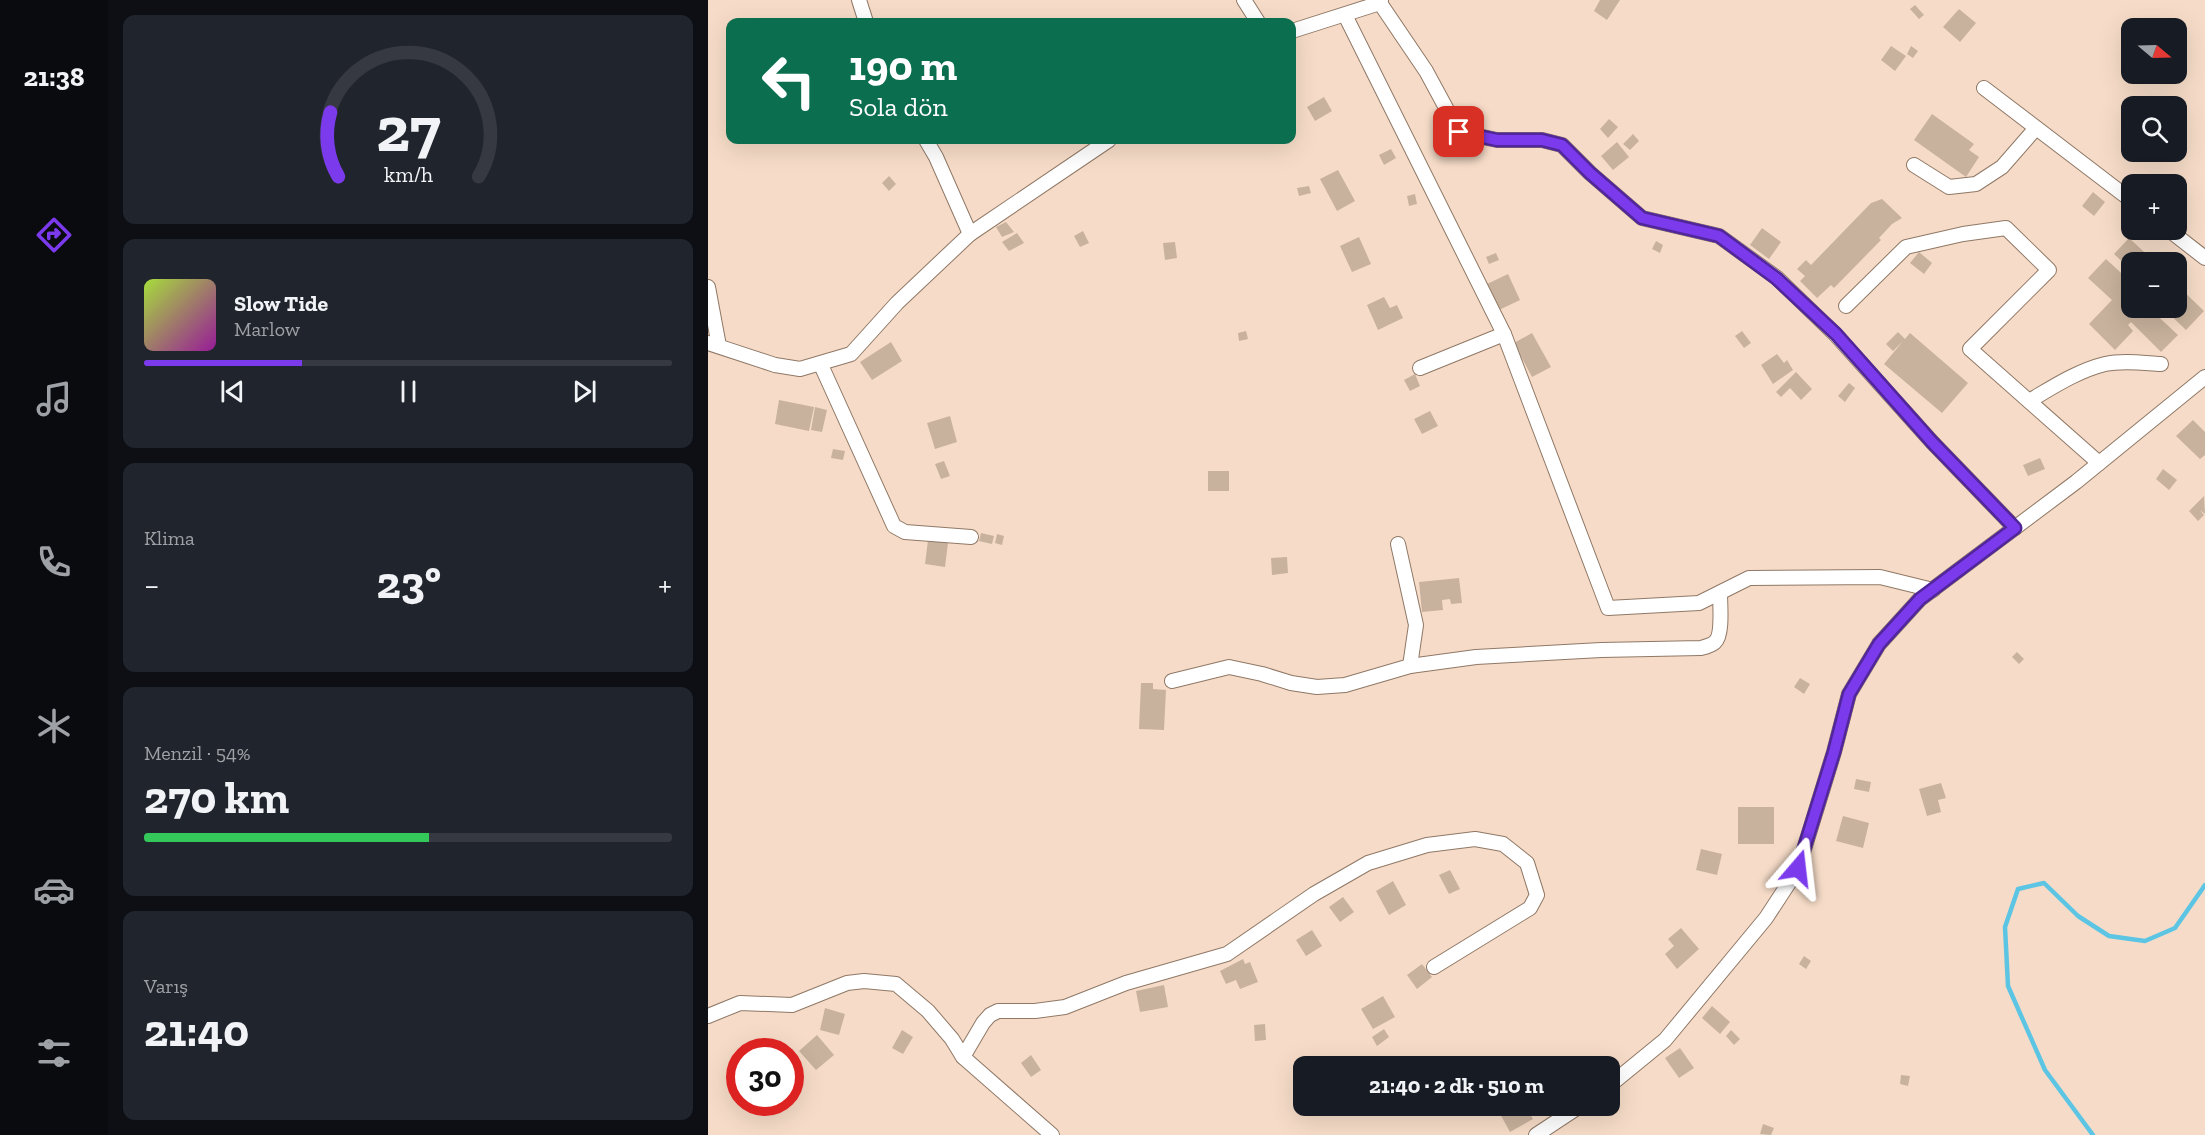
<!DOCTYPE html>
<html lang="tr">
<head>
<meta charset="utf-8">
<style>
  :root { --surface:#171b24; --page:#20242c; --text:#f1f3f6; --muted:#9ea1a6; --line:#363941; --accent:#7c3aed }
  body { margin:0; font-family:"Zilla Slab",serif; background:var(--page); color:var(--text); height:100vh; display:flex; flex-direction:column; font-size:22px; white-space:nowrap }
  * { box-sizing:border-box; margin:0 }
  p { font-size:20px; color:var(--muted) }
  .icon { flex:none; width:33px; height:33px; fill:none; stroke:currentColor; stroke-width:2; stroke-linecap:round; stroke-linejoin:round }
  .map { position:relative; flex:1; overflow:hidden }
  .panel { display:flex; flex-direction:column; gap:15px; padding:15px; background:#0d0f14; width:600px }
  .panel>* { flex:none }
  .hud { position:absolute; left:18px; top:18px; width:570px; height:126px; border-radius:12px; box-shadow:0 6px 24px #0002; background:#0b6e4f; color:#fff; overflow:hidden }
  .needle { width:39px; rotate:109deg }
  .controls { position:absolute; left:1413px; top:18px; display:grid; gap:12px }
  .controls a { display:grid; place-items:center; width:66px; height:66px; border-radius:12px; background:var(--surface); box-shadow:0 6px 24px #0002; font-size:30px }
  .speed { position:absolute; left:18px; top:1038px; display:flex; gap:12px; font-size:30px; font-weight:700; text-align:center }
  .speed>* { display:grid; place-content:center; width:78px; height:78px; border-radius:50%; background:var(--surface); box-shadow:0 6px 24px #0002; line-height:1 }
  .speed .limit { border:9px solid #d22; background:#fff; color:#111 }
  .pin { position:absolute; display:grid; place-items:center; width:51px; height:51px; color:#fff; margin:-26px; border-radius:12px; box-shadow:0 3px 9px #0006 }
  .me { position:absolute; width:66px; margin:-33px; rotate:17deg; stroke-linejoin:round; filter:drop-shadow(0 0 4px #0008) }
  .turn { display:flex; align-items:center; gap:21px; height:126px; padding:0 24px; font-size:27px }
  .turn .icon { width:78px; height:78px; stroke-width:2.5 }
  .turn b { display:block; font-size:42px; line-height:51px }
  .big { font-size:45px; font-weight:700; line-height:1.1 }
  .panel .card { flex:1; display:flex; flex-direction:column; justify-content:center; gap:9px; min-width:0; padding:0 21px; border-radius:12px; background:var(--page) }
  .panel .dial { align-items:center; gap:0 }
  .dial svg { height:156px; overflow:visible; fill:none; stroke:var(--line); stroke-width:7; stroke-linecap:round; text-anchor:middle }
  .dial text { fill:var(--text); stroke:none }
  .song { display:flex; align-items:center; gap:18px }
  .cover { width:72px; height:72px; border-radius:9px; background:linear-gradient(135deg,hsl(80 70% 55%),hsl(300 70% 35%)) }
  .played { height:6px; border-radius:3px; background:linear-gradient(90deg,var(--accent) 30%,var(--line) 30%) }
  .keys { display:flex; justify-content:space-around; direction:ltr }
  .heat { display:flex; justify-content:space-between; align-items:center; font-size:33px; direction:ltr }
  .charge { height:9px; border-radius:4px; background:linear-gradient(90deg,#34c759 54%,var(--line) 0) }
  .trip { position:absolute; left:585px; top:1056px; width:327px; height:60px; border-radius:12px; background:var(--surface); box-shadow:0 6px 24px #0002; font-weight:700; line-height:60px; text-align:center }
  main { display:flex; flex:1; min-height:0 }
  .menu { display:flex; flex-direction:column; width:108px; justify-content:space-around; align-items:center; background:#090b0e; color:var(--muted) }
  .menu .icon { width:42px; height:42px }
  .menu .selected { color:var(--accent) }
  .menu b { font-size:27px; color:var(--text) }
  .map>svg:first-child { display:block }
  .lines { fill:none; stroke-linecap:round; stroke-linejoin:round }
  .stream { stroke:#5dc5e4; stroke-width:4.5 }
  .building { fill:#c8b29d }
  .minor-casing { stroke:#8f7866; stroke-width:16 }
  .minor { stroke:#fff; stroke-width:14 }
  .route-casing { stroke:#51269a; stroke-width:15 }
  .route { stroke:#7c3aed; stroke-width:10 }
</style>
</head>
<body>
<main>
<nav class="menu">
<b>21:38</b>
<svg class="icon selected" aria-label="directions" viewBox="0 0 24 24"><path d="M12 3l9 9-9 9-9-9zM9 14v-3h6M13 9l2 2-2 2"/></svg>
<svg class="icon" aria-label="music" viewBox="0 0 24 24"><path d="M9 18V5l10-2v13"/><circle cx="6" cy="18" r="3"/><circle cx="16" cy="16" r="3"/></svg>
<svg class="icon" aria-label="phone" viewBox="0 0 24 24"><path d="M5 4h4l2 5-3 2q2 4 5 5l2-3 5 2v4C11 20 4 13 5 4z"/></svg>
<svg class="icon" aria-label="climate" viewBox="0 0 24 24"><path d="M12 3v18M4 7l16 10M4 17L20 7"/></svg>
<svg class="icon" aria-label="car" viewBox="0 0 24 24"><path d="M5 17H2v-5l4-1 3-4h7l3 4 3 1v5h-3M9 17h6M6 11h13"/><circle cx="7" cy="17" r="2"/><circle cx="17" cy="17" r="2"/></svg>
<svg class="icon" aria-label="filters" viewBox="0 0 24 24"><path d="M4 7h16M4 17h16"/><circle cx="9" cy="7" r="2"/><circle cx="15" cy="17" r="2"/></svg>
</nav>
<section class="panel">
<div class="card dial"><svg viewBox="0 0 100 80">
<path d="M14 69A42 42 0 1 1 86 69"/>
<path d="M14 69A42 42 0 0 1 10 36" stroke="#7c3aed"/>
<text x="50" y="56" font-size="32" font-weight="700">27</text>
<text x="50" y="72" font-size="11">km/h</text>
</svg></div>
<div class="card">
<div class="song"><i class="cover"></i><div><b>Slow Tide</b><p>Marlow</p></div></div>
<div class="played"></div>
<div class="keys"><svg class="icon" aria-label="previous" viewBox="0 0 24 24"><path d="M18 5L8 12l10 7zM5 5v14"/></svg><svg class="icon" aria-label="pause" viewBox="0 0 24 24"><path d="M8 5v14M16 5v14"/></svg><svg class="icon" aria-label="next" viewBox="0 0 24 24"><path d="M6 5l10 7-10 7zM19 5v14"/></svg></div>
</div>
<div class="card"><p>Klima</p>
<div class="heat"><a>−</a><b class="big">23°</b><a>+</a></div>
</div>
<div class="card"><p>Menzil · 54%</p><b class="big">270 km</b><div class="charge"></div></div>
<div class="card"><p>Varış</p><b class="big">21:40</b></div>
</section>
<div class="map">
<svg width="1497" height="1135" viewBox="0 0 1497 1135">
  <rect width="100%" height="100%" fill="#f6dcc8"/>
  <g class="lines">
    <!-- stream -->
    <path class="stream" d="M1385 1135 1337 1070 1300 986 1297 927 1310 889 1336 883 1370 916 1401 936 1437 941 1467 928 1497 885"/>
  </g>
  <!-- building -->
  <g class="building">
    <path d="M892 0H912L899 20 886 11Z"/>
    <path d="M1207 5 1216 15 1211 19 1202 9Z"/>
    <path d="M1251 9 1268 23 1252 42 1235 27Z"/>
    <path d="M1183 46 1198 56 1187 71 1173 60Z"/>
    <path d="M1203 46 1210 51 1205 58 1199 54Z"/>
    <path d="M616 97 624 111 607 121 599 107Z"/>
    <path d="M1224 114 1266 144 1261 150 1271 157 1258 177 1206 140Z"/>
    <path d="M901 119 910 127 900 138 892 129Z"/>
    <path d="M925 134 931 141 922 150 915 144Z"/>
    <path d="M909 142 921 157 905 170 893 156Z"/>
    <path d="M683 149 688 158 676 165 671 155Z"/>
    <path d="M630 170 647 201 629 211 612 179Z"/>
    <path d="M181 176 188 184 181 191 174 183Z"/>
    <path d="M601 186 603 193 591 196 589 188Z"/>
    <path d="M1385 192 1397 202 1386 216 1374 206Z"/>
    <path d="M707 194 709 204 701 206 699 196Z"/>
    <path d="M1174 199 1194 218 1184 224 1171 238 1173 240 1126 288 1123 285 1109 298 1092 281 1097 276 1089 269 1098 260 1103 265 1163 203Z"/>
    <path d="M298 222 306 232 294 237 288 227Z"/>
    <path d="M1054 228 1073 242 1061 259 1042 245Z"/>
    <path d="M375 231 381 243 372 247 366 236Z"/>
    <path d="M309 233 316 243 301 251 294 242Z"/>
    <path d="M651 237 663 264 644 272 632 246Z"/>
    <path d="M1421 238 1447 262H1424V271L1406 254Z"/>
    <path d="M948 241 955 245 952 253 944 249Z"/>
    <path d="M467 242 469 258 457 260 455 243Z"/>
    <path d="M1211 252 1224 263 1216 274 1202 263Z"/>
    <path d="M788 253 791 260 781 264 778 257Z"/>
    <path d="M1398 259 1424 283V308H1441L1470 335 1453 352 1423 322 1420 325 1425 331 1407 350 1381 324 1404 300 1380 278Z"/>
    <path d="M800 274 812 300 789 311 777 285Z"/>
    <path d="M1468 284 1496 311 1478 330 1455 308H1468Z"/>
    <path d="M676 297 682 308 689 305 695 318 670 330 659 305Z"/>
    <path d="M538 331 540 339 531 341 530 333Z"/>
    <path d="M1034 331 1043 343 1036 348 1027 336Z"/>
    <path d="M1190 332 1197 339 1202 333 1260 383 1234 413 1176 364 1195 341 1185 351 1178 344Z"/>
    <path d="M824 333 843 367 824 377 806 343Z"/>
    <path d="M183 342 194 361 164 380 152 362Z"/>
    <path d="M1069 354 1076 363 1079 360 1085 370 1065 384 1053 365Z"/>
    <path d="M1088 372 1104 389 1093 400 1082 388 1073 397 1068 392Z"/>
    <path d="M707 374 712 386 702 391 696 380Z"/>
    <path d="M1141 383 1147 388 1137 402 1130 396Z"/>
    <path d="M71 400 106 407 101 431 67 424Z"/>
    <path d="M107 407 119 410 114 432 103 430Z"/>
    <path d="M722 411 730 426 714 434 706 419Z"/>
    <path d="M242 416 249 442 227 449 219 423Z"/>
    <path d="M1485 420 1497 432V455L1492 459 1468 436Z"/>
    <path d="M125 449 137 451 135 460 123 458Z"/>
    <path d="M1332 458 1337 469 1320 476 1315 465Z"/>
    <path d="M236 461 242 476 233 479 227 464Z"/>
    <path d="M1455 469 1469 480 1461 490 1448 479Z"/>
    <rect x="500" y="471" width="21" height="20"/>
    <path d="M1496 496 1497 514 1492 510 1496 515 1490 521 1481 511Z"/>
    <path d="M273 533 286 536 284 544 271 541Z"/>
    <path d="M289 534 296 536 294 545 287 543Z"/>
    <path d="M220 540 240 543 237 567 217 564Z"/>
    <path d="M579 557 580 573 564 575 563 558Z"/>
    <path d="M751 578 754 603 743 604 742 599 734 600 735 610 714 612 711 582Z"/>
    <path d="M1309 652 1316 659 1311 664 1304 657Z"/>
    <path d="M1092 678 1102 684 1096 694 1086 687Z"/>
    <path d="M433 683H445V689L458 690 456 730 431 729Z"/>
    <path d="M1148 779 1163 782 1161 792 1146 789Z"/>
    <path d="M1233 783 1238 798 1230 800 1233 812 1219 816 1211 789Z"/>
    <rect x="1030" y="807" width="36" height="37"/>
    <path d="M1135 816 1161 823 1155 848 1128 841Z"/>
    <path d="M993 849 1014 854 1009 875 988 870Z"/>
    <path d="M742 870 752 889 741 894 731 875Z"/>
    <path d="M685 881 698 905 681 915 668 891Z"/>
    <path d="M635 897 646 912 632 922 621 907Z"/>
    <path d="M973 928 991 949 969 969 957 954 966 946 960 939Z"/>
    <path d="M604 930 614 946 598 956 588 940Z"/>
    <path d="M1096 956 1103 961 1098 969 1091 964Z"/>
    <path d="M535 959 537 964 542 962 550 982 532 989 528 980 518 984 512 971Z"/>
    <path d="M714 964 724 977 709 989 699 975Z"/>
    <path d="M456 985 460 1007 432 1012 428 991Z"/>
    <path d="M675 996 687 1017 665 1029 653 1009Z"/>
    <path d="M1004 1006 1022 1022 1012 1034 994 1018Z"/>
    <path d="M117 1008 137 1014 131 1035 112 1030Z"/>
    <path d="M557 1024 558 1040 547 1041 546 1025Z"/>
    <path d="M676 1029 681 1037 669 1046 664 1037Z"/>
    <path d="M194 1030 205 1037 195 1054 184 1048Z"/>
    <path d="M1023 1030 1032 1039 1026 1045 1018 1036Z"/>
    <path d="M109 1035 126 1055 108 1070 91 1051Z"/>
    <path d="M972 1048 986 1068 971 1078 957 1058Z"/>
    <path d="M323 1055 333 1070 323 1077 313 1063Z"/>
    <path d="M1193 1075 1202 1076 1200 1086 1192 1084Z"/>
    <path d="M802 1106H817L825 1119 802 1132 791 1112Z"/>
    <path d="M1055 1124 1066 1128 1063 1135 1052 1134Z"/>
  </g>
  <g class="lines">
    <!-- minor casing -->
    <g class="minor-casing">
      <g id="minor">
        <path d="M151 0 158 22"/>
        <path d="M536 0 550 22"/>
        <path d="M672 3 718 71 751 132 789 140H834L854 145 882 173 934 218 1011 236 1069 278 1127 334 1224 442 1307 528"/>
        <path d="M637 15 796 334 900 608 991 603 1041 578 1172 577 1225 590"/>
        <path d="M584 31 672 3 673 0"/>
        <path d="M1276 88 1424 201"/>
        <path d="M218 140 228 157 262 234"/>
        <path d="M1206 165 1241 187 1268 184 1294 167 1328 128"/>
        <path d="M1461 230 1497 258"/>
        <path d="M0 287 11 346"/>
        <path d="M1138 306 1198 247 1255 234 1298 228 1341 270 1262 349 1391 463"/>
        <path d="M0 343 67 365 92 369 143 354 189 303 262 234 401 140"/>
        <path d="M113 365 186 526 197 532 263 537"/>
        <path d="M712 368 796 334"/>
        <path d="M1321 401C1345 387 1369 371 1397 364 1415 360 1435 363 1453 364"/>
        <path d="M690 544 708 625 702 666"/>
        <path d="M464 681 521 667 554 674 583 683 609 687 637 685 702 666 768 657 893 650 993 648C997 647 1004 645 1007 642 1015 635 1012 604 1012 593"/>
        <path d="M0 1016 32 1003 84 1005 139 983 156 981 188 984 220 1011 244 1039 255 1057 344 1135"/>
        <path d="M255 1057 275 1023 282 1015 290 1011H327L357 1007 418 983 519 954 606 894 660 863 719 845 767 839 795 844 819 863 829 895 822 908 726 967"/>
        <path d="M902 1085 957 1040 1058 918 1090 869 1126 752 1141 694 1171 644 1212 599 1368 482 1497 377"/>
        <path d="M828 1135 872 1106"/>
      </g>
    </g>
    <!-- minor -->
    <use href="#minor" class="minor"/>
  </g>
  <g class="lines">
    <!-- route casing -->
    <g class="route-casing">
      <path id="route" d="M751 132 789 140H834L854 145 882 173 934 218 1011 236 1068 278 1128 334 1224 442 1307 528 1212 599 1171 644 1141 694 1126 752 1090 868"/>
    </g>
    <!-- route -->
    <use href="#route" class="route"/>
  </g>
</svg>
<div class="controls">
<a><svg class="needle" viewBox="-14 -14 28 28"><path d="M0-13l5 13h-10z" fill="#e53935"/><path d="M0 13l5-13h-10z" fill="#9ea1a6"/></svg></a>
<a><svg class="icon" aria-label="search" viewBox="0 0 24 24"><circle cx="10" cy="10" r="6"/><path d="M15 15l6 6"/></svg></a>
<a>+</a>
<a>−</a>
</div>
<div class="speed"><div class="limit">30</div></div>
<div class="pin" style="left:751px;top:132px;background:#d93025"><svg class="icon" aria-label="arrive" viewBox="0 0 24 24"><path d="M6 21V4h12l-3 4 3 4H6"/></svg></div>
<svg class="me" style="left:1090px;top:868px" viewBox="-20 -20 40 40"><path d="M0-17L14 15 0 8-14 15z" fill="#7c3aed" stroke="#fff" stroke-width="4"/></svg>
<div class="trip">21:40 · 2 dk · 510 m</div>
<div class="hud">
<div class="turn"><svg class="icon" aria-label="left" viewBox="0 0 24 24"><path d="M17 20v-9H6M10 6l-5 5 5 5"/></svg><div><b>190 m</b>Sola dön</div></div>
</div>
</div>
</main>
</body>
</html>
